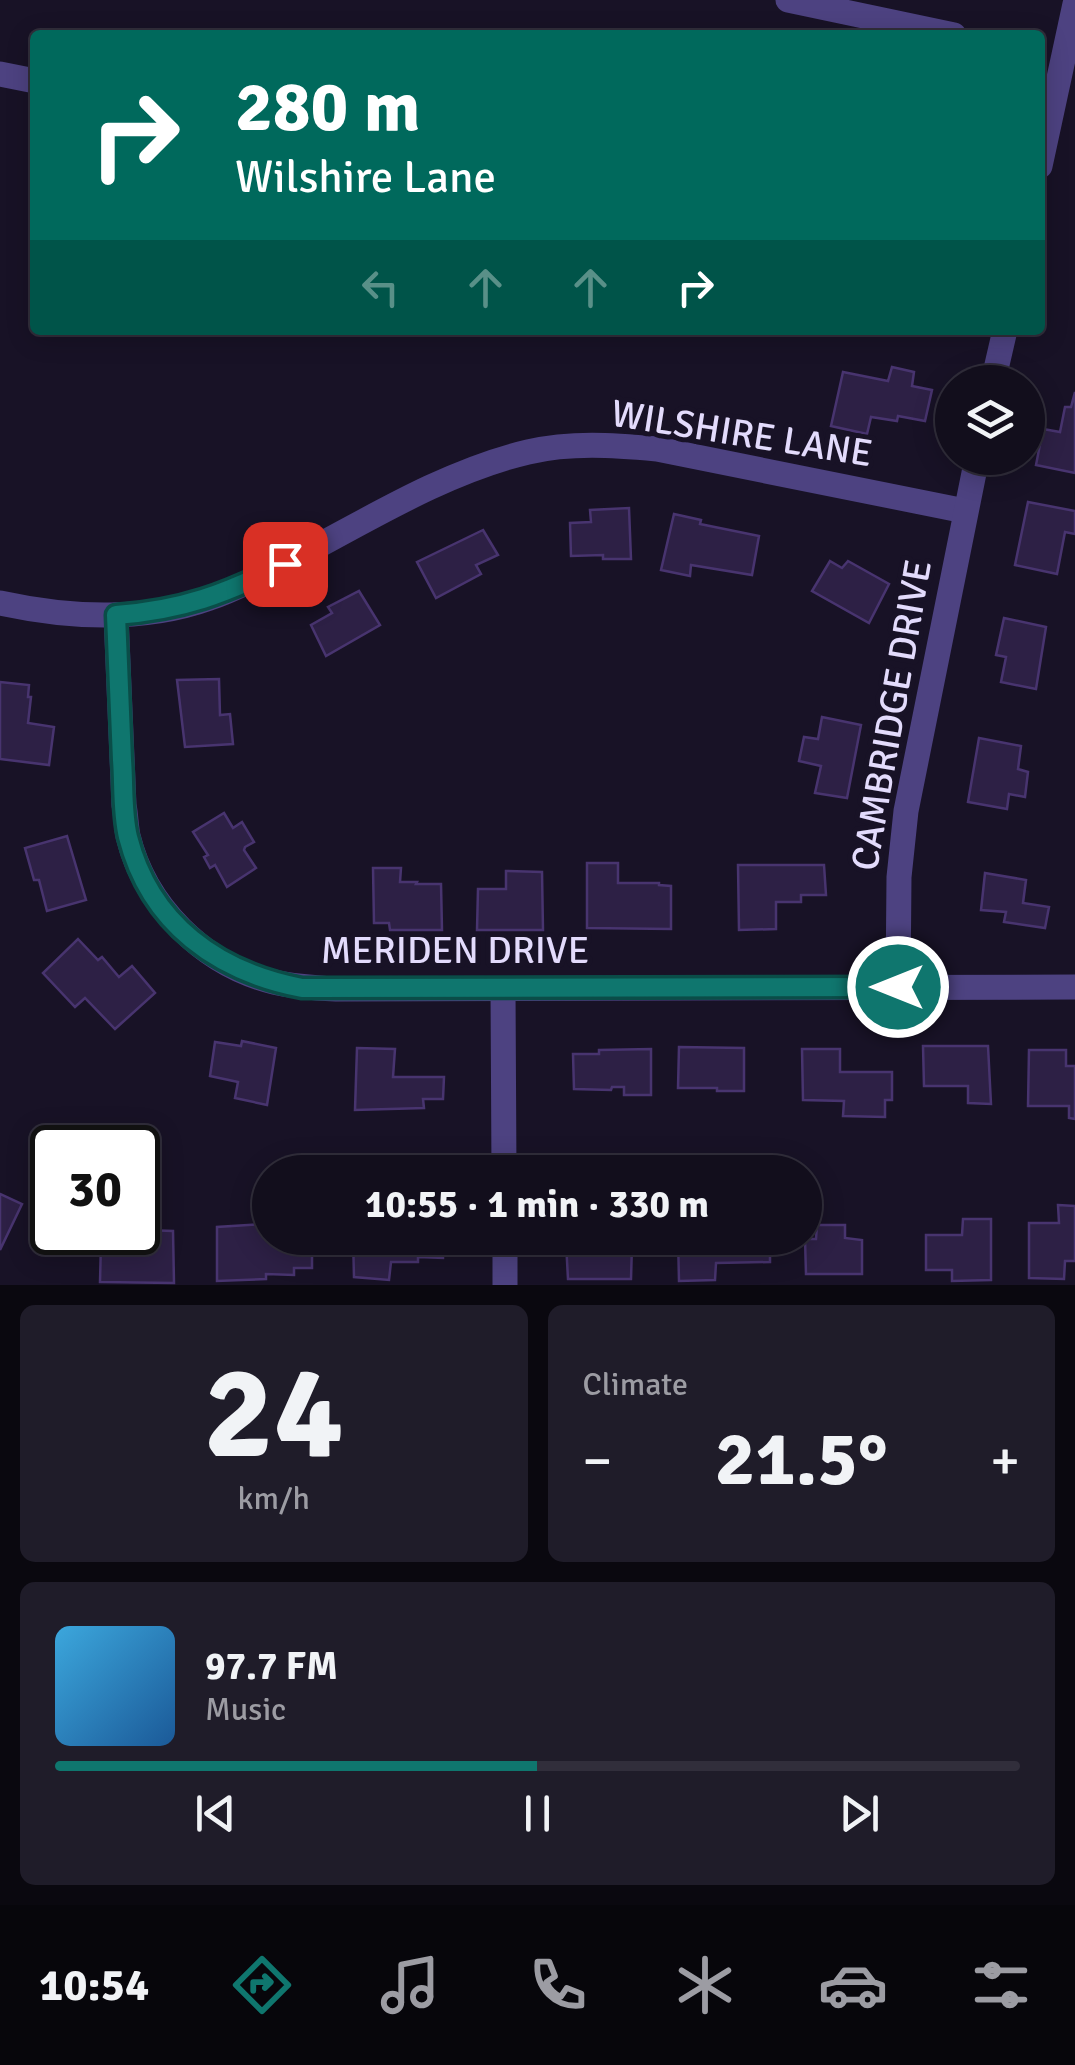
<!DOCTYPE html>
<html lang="en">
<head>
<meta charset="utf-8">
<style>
  :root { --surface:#120e1c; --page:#1f1c29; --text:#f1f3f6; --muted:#9c9ca3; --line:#312e3b; --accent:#0f766e }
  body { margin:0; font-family:Signika,sans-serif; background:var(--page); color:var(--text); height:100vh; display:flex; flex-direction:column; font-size:38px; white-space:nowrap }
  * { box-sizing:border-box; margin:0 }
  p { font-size:32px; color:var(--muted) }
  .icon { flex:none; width:55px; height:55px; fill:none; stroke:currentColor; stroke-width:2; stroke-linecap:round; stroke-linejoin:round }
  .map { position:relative; height:1285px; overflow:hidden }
  .side { display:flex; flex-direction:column; gap:20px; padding:20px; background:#0a080f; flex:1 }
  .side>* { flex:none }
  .banner { position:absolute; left:30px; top:30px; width:1015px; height:305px; border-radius:10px; box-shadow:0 5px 25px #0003,0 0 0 2px var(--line); background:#00695c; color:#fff; overflow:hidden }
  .buttons { position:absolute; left:935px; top:365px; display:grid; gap:20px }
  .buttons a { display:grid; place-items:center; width:110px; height:110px; border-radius:50%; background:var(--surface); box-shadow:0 5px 25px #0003,0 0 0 2px var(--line); font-size:50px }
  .speed { position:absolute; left:30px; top:1125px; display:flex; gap:20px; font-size:50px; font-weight:700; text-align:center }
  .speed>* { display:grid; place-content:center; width:130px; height:130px; border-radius:50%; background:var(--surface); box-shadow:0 5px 25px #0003,0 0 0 2px var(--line); line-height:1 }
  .speed .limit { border:5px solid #111; border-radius:15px; background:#fff; color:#111 }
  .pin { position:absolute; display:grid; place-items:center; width:85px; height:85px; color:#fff; margin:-42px; border-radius:20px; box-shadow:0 5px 15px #0006 }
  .me { position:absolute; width:110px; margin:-55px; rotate:270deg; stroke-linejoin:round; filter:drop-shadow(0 0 8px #0008) }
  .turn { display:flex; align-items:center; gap:35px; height:210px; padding:0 40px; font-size:45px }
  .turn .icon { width:130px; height:130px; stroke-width:2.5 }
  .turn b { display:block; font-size:70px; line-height:85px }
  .lanes { display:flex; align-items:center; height:95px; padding:0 40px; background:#0003; justify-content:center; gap:50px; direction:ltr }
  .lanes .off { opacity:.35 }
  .big { font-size:75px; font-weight:800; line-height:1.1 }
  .side .widget { flex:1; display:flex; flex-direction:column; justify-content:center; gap:15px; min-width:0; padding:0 35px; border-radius:15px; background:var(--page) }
  .side .dial { align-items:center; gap:0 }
  .dial b { font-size:130px; line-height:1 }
  .song { display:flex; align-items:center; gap:30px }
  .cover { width:120px; height:120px; border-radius:15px; background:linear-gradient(135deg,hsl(200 70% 55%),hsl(210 70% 35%)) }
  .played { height:10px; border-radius:5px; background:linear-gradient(90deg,var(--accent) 50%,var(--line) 50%) }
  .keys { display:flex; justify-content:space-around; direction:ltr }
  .heat { display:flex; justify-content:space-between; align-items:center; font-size:55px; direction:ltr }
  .side .tiles { flex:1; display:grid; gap:20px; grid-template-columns:1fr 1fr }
  .widget:last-child { grid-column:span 2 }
  .trip { position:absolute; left:252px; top:1155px; width:570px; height:100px; border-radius:50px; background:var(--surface); box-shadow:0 5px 25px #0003,0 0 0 2px var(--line); font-weight:800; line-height:100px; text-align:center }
  .tabs { display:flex; height:160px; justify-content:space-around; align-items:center; background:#07060b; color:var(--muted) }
  .tabs .icon { width:70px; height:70px }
  .tabs .current { color:var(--accent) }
  .tabs b { font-size:45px; color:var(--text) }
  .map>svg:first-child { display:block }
  .building { fill:#2d2045; stroke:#48346f; stroke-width:2.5 }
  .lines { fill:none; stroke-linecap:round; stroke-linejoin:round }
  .minor { stroke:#4d4281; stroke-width:25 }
  .route-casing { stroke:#0a4d48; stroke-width:25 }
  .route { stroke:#0f766e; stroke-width:18 }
  .labels { text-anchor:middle; stroke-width:10; stroke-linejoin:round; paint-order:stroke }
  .street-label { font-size:38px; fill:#e3dbfc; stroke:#181226 }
</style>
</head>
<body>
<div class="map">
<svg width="1075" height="1285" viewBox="0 0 1075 1285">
  <rect width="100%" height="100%" fill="#181226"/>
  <!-- building -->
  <g class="building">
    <path d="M892 367 914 372 912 386 932 390 925 421 898 416 897 421 871 417 867 434 831 426 843 372 888 381Z"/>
    <path d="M1075 392V473L1036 465 1043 429 1060 432 1065 407H1071Z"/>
    <path d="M1028 502 1075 511V534L1065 532 1057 574 1015 565Z"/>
    <path d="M629 508 631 559H603V555L571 556 570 523 591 522 590 510Z"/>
    <path d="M674 514 701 520 700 524 759 536 752 575 691 565 690 576 661 570Z"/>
    <path d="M483 530 498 555 476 565 481 574 436 598 417 562Z"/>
    <path d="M830 561 842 568 848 561 889 584 869 623 812 591Z"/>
    <path d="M359 591 380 625 326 656 311 625 332 613 328 607Z"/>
    <path d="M1004 618 1046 627 1036 689 1001 682 1006 657 996 655Z"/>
    <path d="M219 679 220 715 230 714 233 744 185 747 177 680Z"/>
    <path d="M0 682 29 685 28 697H31L28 723 54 727 49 765 0 759Z"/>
    <path d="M822 717 861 725 847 798 815 793 821 766 799 761 804 737 818 739Z"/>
    <path d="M979 738 1021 746 1018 769 1028 772 1025 797 1009 794 1007 809 968 802Z"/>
    <path d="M224 813 233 828 242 822 254 842 245 847 244 850 256 868 227 887 215 865 210 868 204 857 208 855 193 832Z"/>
    <path d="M67 836 86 900 47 911 39 880H34L25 848Z"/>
    <path d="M587 863H618V883H659V885L671 886V929L587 928Z"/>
    <path d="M738 865H824L826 895H801V902H776V929L739 930Z"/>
    <path d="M373 868H401L400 882H417L416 884H441L442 930H390L389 923H374Z"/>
    <path d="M506 871 542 872 543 930H477L478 889H506Z"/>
    <path d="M985 873 1026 880 1023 903 1049 907 1045 928 1004 922 1006 912 981 910Z"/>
    <path d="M78 939 98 960 102 957 119 977 132 966 155 993 115 1029 85 998 75 1007 43 973Z"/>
    <path d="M242 1041 276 1048 267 1105 235 1098 238 1082 210 1076 215 1042 241 1046Z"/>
    <path d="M923 1046H988L991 1104 968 1103V1086H924Z"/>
    <path d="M679 1047 744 1048V1091H717V1088H678Z"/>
    <path d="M357 1048 395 1049 393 1077H444L443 1099H423L424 1108 355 1110Z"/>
    <path d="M651 1049V1095H624V1087H612L611 1090 574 1089 573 1054H599V1050Z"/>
    <path d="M802 1049H840V1072H892V1100H885V1117L843 1116 844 1101 803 1100Z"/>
    <path d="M1029 1050H1066V1066H1075V1119L1069 1118V1106H1028Z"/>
    <path d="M0 1194 22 1204 0 1250Z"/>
    <path d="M1058 1205 1075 1206V1261H1065L1064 1279 1029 1278V1223H1059Z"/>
    <path d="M963 1219H991V1280L952 1281V1270H926V1235H962Z"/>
    <path d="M266 1224V1239H294V1241L312 1239V1268H294V1275L266 1274V1279L217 1281V1227Z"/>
    <path d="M817 1225H845V1238L862 1240V1274H806L805 1239H816Z"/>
    <path d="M144 1230 173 1231 174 1283 100 1282 101 1242 145 1241Z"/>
    <path d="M353 1238H443V1258L418 1257V1262H391L389 1280 354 1277Z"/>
    <path d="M562 1238H657V1245H632L631 1279H568L566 1242 562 1241Z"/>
    <path d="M678 1238H770V1262L716 1263 715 1280 679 1281Z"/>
  </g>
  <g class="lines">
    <!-- minor -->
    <g class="minor">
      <path d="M788 0 954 35"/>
      <path d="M0 74 35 81"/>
      <path d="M1040 166 1075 4"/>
      <path d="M993 382 1005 330"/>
      <path d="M0 603C69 618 143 622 210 598 237 589 262 575 286 563 363 523 443 472 528 452 571 442 613 445 657 449L965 511"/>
      <path d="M116 615 124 805C126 815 126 826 128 836 145 906 204 965 274 982 295 987 315 988 336 989L1075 987"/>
      <path d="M898 987 899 877 906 811 977 458"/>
      <path d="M503 989 504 1172"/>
      <path d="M505 1238V1285"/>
    </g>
  </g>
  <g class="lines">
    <!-- route casing -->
    <g class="route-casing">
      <path id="route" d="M285 564C225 594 183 610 116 615 118 663 120 712 122 760 124 785 122 812 128 837 150 924 218 972 302 988L898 987"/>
    </g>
    <!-- route -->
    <use href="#route" class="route"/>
  </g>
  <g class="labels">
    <!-- street labels -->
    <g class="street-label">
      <text transform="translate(742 433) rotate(9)" y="13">WILSHIRE LANE</text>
      <text transform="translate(891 715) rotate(-80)" y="13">CAMBRIDGE DRIVE</text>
      <text x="455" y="963">MERIDEN DRIVE</text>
    </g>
  </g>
</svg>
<div class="buttons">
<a><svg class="icon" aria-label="layers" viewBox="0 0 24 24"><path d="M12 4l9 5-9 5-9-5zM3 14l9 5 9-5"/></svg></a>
</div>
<div class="speed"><div class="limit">30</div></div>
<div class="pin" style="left:285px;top:564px;background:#d93025"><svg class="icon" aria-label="arrive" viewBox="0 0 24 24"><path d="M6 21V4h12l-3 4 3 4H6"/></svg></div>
<svg class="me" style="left:898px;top:987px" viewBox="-20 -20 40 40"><circle r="17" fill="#0f766e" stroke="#fff" stroke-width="3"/><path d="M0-11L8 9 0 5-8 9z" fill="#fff"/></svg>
<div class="trip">10:55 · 1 min · 330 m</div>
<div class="banner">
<div class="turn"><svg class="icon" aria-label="right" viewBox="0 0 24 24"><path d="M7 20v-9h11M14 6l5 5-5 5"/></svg><div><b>280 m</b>Wilshire Lane</div></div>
<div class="lanes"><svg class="icon off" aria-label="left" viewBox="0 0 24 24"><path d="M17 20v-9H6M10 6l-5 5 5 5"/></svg><svg class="icon off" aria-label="ahead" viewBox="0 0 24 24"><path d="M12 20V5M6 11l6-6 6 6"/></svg><svg class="icon off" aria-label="ahead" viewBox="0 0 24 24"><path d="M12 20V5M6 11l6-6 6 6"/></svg><svg class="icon" aria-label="right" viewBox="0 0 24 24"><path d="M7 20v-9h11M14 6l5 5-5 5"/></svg></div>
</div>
</div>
<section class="side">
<div class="tiles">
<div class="widget dial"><b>24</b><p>km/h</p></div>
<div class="widget"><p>Climate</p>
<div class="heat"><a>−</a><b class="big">21.5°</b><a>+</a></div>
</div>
<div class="widget">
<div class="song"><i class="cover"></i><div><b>97.7 FM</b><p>Music</p></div></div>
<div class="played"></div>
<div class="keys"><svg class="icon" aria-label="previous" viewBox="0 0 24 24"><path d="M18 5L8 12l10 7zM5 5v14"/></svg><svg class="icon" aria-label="pause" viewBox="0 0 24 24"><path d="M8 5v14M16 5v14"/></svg><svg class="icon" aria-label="next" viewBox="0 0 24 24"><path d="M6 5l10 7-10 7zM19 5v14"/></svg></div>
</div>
</div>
</section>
<nav class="tabs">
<b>10:54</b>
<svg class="icon current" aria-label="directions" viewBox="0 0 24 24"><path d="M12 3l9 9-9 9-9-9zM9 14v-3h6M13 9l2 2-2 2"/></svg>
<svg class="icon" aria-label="music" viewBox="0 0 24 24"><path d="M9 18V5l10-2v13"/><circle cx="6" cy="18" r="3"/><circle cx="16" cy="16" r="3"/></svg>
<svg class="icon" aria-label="phone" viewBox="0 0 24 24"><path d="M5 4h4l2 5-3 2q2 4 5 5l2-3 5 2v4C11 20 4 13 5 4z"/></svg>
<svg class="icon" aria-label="climate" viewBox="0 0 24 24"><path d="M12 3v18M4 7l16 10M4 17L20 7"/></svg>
<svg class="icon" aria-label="car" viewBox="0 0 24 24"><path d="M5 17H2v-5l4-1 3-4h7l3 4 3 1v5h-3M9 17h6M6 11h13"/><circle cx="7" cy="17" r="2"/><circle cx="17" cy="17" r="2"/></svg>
<svg class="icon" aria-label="filters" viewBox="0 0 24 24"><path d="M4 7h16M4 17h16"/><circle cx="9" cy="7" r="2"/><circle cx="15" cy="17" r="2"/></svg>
</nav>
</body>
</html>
